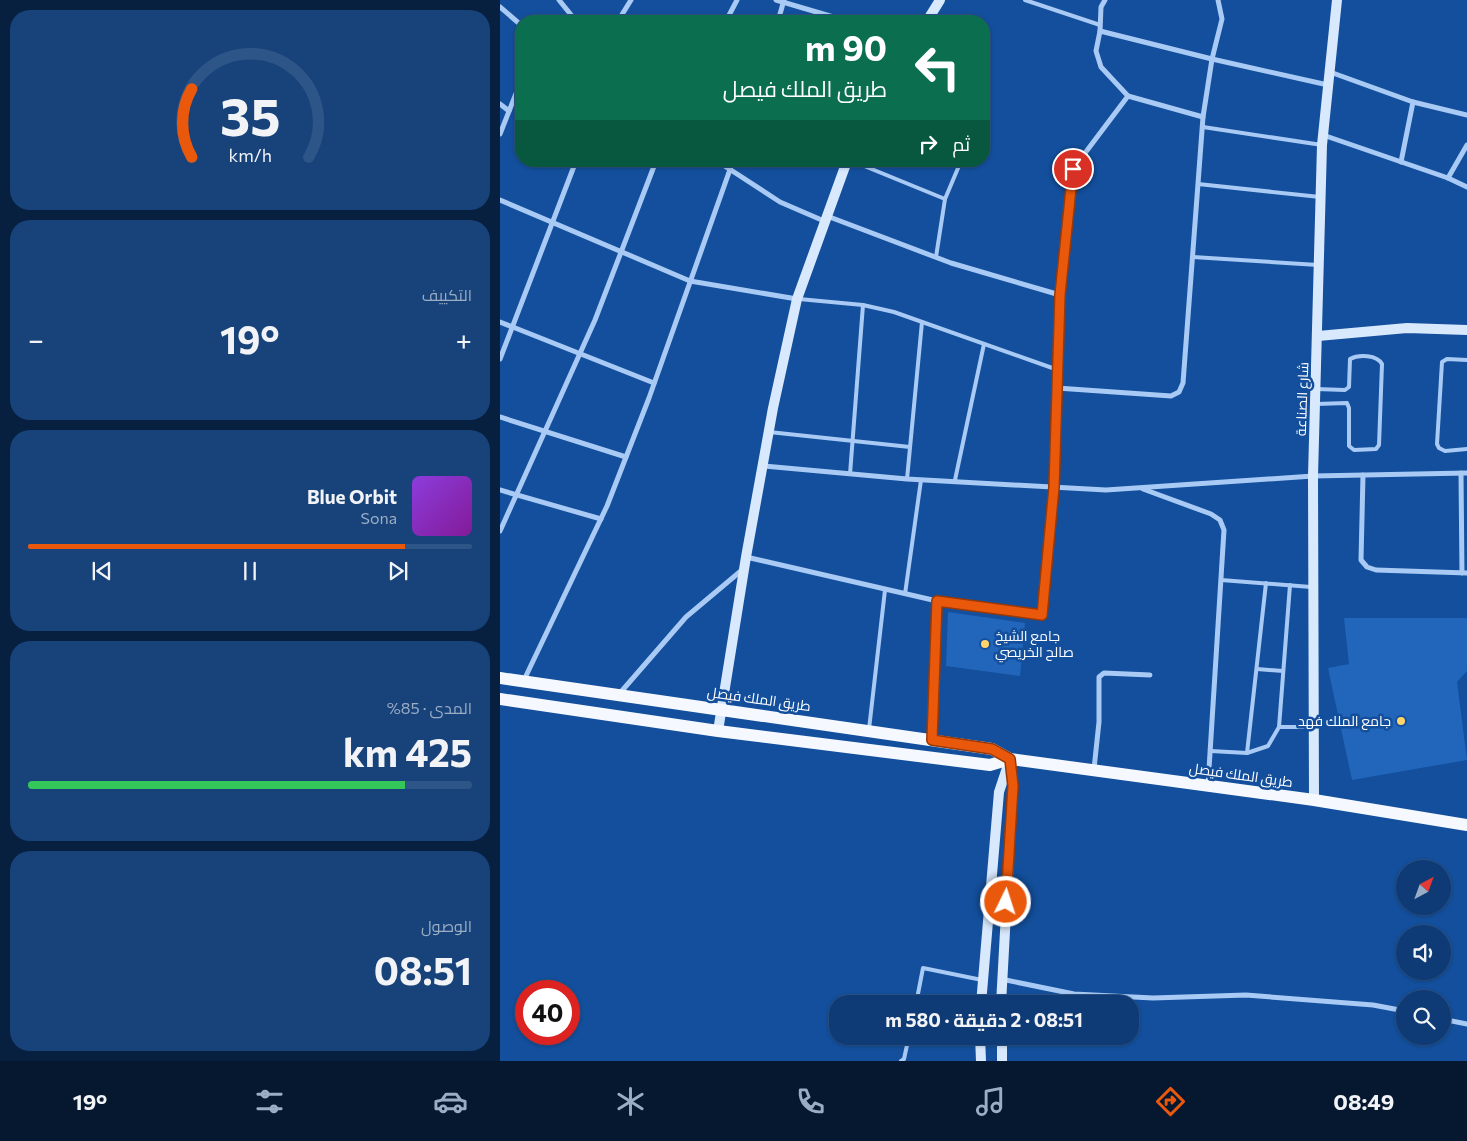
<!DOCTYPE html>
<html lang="ar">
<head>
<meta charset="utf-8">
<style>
  :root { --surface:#0e3b75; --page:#17427a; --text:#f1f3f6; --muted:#9badc5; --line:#2e5587; --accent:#ea580c }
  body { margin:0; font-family:Commissioner,Cairo,sans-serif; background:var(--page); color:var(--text); direction:rtl; height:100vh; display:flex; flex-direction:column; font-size:19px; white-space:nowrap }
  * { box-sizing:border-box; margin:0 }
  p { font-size:16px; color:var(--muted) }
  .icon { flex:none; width:28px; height:28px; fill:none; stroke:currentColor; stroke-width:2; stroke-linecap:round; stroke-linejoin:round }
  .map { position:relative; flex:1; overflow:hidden; direction:ltr }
  .sheet { display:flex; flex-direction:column; gap:10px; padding:10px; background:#082040; width:500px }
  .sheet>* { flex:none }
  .hud { position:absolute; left:15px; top:15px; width:475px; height:152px; border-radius:20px; box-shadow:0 1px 4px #0004,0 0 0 1px var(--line); direction:rtl; background:#0b6e4f; color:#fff; overflow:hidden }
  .needle { width:32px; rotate:41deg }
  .fabs { position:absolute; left:896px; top:860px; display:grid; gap:10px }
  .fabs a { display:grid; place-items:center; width:55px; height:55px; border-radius:50%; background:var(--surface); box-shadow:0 1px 4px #0004,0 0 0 1px var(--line); font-size:25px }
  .speed { position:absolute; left:15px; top:980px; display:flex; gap:10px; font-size:25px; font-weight:700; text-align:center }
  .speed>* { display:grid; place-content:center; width:65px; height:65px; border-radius:50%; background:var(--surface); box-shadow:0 1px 4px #0004,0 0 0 1px var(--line); line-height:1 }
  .speed .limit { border:8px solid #d22; background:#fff; color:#111 }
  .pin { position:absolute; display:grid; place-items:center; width:42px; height:42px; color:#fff; margin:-21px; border:2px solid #fff; border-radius:50%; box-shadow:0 1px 5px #0007 }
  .me { position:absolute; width:55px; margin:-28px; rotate:4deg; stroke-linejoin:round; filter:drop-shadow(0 0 4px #0008) }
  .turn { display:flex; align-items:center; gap:18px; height:105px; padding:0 20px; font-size:22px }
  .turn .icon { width:65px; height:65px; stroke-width:2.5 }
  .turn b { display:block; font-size:35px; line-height:42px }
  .then { display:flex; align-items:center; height:48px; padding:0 20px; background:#0003; gap:10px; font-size:19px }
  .big { font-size:38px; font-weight:700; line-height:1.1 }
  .sheet .card { flex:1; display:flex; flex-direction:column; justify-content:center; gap:8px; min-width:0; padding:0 18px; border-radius:20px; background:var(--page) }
  .sheet .dial { align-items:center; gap:0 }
  .dial svg { height:130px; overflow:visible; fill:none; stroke:var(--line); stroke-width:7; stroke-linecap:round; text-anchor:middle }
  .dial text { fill:var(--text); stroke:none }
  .song { display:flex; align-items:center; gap:15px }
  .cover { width:60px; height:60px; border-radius:8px; background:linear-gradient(135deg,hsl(270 70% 55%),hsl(290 70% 35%)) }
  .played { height:5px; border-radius:2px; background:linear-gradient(90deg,var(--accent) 85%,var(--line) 85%) }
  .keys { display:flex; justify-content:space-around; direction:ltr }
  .heat { display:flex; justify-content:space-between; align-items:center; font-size:28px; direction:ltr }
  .charge { height:8px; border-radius:4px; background:linear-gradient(90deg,#34c759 85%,var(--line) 0) }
  .trip { position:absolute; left:329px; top:995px; width:310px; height:50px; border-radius:20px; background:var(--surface); box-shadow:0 1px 4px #0004,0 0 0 1px var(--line); font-weight:700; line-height:50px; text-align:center; direction:rtl }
  .tab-bar { display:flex; height:80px; justify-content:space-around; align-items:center; background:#06182f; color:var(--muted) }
  .tab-bar .icon { width:35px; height:35px }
  .tab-bar .selected { color:var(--accent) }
  .tab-bar b { font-size:22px; color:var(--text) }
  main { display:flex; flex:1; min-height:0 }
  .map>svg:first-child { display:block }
  .building { fill:#2166bb }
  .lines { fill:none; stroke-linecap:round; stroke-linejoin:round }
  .lane { stroke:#a8caf4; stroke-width:4 }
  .street { stroke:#a8caf4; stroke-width:5 }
  .secondary { stroke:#d8e8fd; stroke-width:10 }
  .primary { stroke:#f5f9ff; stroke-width:12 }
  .route-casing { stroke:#983908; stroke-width:12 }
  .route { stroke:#ea580c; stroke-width:9 }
  .poi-dot { fill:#ffd46b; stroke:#134f9c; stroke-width:2 }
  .labels { text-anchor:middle; stroke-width:5; stroke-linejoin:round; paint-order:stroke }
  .street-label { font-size:14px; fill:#fff; stroke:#134f9c }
  .poi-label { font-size:14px; fill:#fff; stroke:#134f9c; text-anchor:start }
</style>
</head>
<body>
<main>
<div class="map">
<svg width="967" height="1061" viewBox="0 0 967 1061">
  <rect width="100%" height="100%" fill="#134f9c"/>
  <!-- building -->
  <g class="building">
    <path d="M448 612 525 623 520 676 446 666Z"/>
    <path d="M844 618H967V671L957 682 967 760 852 780 828 668 849 664Z"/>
  </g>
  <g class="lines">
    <!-- lane -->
    <g class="lane">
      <path d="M525 0 600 25"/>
      <path d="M703 127 822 145"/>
      <path d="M352 161 445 199"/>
      <path d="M698 184 820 197"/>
      <path d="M436 257 445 199 461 161"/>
      <path d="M693 257 818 265"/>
      <path d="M299 299 363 305 394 312 558 370"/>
      <path d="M967 360 947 359 942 362 937 444 939 448 945 451 967 449"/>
      <path d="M816 389 845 390 849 387 850 359C859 354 877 355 882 364L879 445 876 449 854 450 849 446V408L847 403 816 404"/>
      <path d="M269 432 410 447"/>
      <path d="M350 474 363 305"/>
      <path d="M407 479 422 322"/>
      <path d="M455 480 484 344"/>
      <path d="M721 580 811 587"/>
      <path d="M405 594 421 480"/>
      <path d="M757 669 783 671"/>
      <path d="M779 727 790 585"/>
      <path d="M369 729 385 590"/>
      <path d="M711 751 747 753 768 746 779 727H813"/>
      <path d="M747 753 766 583"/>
      <path d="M416 1004 423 968 482 980"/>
      <path d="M401 1061 404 1059 409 1036"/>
    </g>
    <!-- street -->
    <g class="street">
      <path d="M59 0 76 21"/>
      <path d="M276 0 347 21"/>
      <path d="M605 0 601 7 600 31 596 51 601 67 628 96 703 117 712 59 722 19 718 0"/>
      <path d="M0 7 21 25"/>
      <path d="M118 21 131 0"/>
      <path d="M226 21 237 0"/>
      <path d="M278 21 284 0"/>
      <path d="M600 31 712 59 828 85"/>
      <path d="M830 72 913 102 967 115"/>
      <path d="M0 104 9 111"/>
      <path d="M0 134 21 81"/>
      <path d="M823 135 948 178 967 187"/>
      <path d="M217 161 280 202 324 221"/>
      <path d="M901 162 913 102"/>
      <path d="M948 178 967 145"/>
      <path d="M0 200 190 281 297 299"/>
      <path d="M327 216 451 263 560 295"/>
      <path d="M0 322 154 383"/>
      <path d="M0 359 76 161"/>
      <path d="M557 388 671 396 679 392 683 383 703 117"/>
      <path d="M0 417 126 457"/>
      <path d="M264 466 407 479 606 490 813 476 967 473"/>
      <path d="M961 473 962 573"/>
      <path d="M863 475 861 560 867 567 876 570 967 573"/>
      <path d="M643 489 711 514 720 520 724 530 708 785"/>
      <path d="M0 490 101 519"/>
      <path d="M0 531 95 320 156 161"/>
      <path d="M246 557 437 601 541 615 554 487 560 295 573 169 628 96"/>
      <path d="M24 680 107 506 149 398 233 161"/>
      <path d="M120 693 186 617 242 570"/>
      <path d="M431 740 437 601"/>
      <path d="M594 769 599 722V677L604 673 650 675"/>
      <path d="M501 979 574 994 653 998 746 995 873 1005 905 1011"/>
      <path d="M942 1019 967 1024"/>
    </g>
    <!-- secondary -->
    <g class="secondary">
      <path d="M427 21 440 0"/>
      <path d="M818 336 907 328 967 330"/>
      <path d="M218 731 246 557 273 408 297 299 347 161"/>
      <path d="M814 800 813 476 822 145 837 0"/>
      <path d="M481 1004 499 792 510 759"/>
      <path d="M501 1004 513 786 511 763"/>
      <path d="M480 1036 481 1061"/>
      <path d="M502 1036V1061"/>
    </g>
    <!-- primary -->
    <g class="primary">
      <path d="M0 678 492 749 510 759"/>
      <path d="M0 699 218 731 490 765 510 759 814 800 967 825"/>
    </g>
  </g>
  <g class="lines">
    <!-- route casing -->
    <g class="route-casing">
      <path id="route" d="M506 902 513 786 510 759 492 749 432 740 437 601 542 615 554 487 560 295 573 169"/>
    </g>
    <!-- route -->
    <use href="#route" class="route"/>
  </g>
  <!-- markers -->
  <g class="poi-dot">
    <circle cx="485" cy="644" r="5"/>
    <circle cx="901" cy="721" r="5"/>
  </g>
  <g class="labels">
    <!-- street labels -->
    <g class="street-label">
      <text transform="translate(802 399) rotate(-88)" y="5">شارع الصناعة</text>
      <text transform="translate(259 699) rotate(8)" y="5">طريق الملك فيصل</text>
      <text transform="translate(741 775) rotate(8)" y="5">طريق الملك فيصل</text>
    </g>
    <!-- poi labels -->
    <g class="poi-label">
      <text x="495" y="641">جامع الشيخ<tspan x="495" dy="16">صالح الخريصي</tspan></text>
      <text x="891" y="726" text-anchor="end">جامع الملك فهد</text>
    </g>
  </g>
</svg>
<div class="fabs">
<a><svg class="needle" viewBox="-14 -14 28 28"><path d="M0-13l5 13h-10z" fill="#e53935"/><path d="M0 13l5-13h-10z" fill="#9badc5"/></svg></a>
<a><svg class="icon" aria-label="sound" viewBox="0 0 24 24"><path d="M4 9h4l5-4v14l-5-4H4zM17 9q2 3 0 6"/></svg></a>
<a><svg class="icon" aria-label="search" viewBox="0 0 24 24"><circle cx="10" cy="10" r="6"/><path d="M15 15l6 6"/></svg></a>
</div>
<div class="speed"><div class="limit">40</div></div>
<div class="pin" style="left:573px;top:169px;background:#d93025"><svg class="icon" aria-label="arrive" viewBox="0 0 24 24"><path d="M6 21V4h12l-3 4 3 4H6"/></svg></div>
<svg class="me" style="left:506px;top:902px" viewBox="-20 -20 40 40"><circle r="17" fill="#ea580c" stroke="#fff" stroke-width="3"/><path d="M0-11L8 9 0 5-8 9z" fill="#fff"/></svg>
<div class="trip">08:51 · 2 دقيقة · 580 m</div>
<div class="hud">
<div class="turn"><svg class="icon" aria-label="left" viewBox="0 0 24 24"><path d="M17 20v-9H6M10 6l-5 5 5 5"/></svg><div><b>90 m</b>طريق الملك فيصل</div></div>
<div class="then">ثم<svg class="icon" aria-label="right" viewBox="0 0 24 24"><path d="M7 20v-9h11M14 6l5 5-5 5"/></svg></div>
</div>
</div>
<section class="sheet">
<div class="card dial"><svg viewBox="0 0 100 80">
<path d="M14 69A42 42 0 1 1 86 69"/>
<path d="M14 69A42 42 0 0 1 14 27" stroke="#ea580c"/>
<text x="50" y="56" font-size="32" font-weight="700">35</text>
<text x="50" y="72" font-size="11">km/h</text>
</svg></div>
<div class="card"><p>التكييف</p>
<div class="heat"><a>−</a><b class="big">19°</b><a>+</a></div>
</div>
<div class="card">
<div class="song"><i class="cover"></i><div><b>Blue Orbit</b><p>Sona</p></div></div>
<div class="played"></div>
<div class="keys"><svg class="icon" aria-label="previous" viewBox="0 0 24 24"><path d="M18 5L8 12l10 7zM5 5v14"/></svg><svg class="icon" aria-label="pause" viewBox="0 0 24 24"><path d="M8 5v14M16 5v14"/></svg><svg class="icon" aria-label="next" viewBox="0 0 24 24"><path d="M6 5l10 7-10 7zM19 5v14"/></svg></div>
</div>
<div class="card"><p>المدى · 85%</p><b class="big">425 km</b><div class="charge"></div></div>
<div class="card"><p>الوصول</p><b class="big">08:51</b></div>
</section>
</main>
<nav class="tab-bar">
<b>08:49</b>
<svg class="icon selected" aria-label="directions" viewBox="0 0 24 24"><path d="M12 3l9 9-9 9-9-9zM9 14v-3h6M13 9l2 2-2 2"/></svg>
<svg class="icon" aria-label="music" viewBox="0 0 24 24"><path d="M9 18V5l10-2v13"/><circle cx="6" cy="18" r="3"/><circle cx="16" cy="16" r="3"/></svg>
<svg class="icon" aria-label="phone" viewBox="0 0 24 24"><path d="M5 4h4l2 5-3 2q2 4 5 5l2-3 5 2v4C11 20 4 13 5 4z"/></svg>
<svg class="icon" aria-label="climate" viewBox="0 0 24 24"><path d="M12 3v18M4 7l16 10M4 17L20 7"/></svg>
<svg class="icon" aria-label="car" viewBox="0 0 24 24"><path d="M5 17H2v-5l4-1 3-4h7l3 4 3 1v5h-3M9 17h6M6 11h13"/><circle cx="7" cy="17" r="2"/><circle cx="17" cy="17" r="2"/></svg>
<svg class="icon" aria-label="filters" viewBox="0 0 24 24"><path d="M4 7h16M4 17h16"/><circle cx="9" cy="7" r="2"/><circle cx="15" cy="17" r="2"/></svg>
<b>19°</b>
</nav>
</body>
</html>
